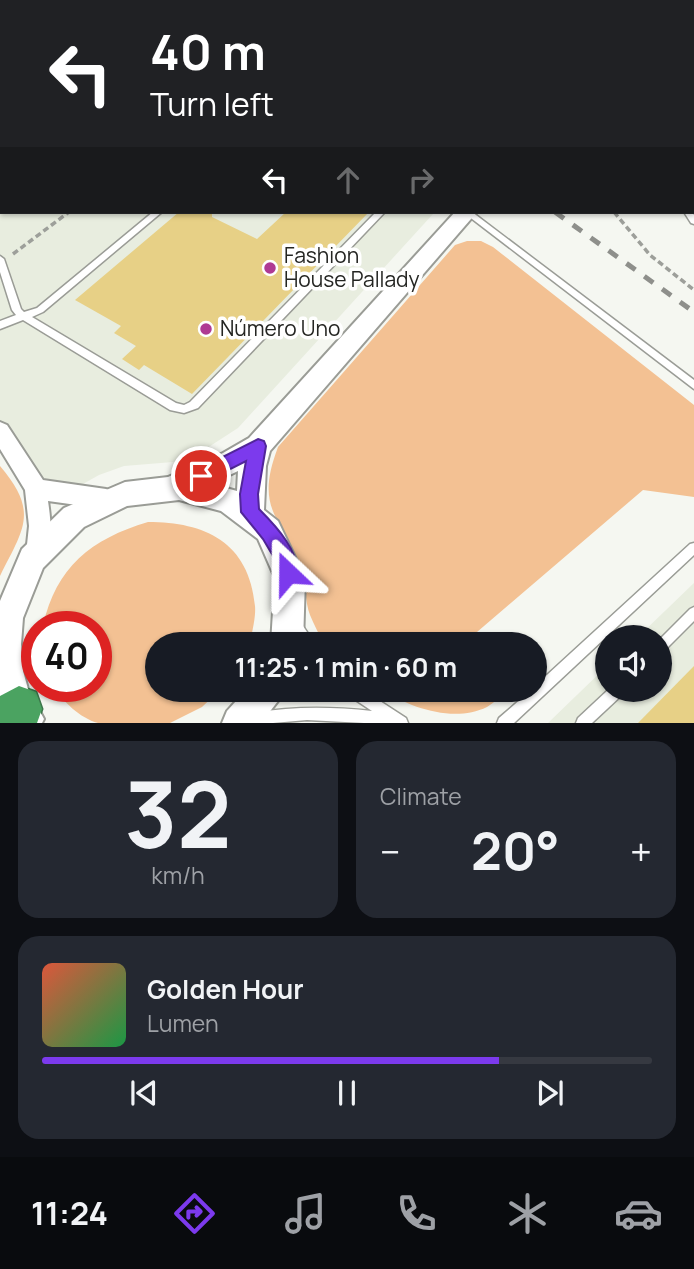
<!DOCTYPE html>
<html lang="en">
<head>
<meta charset="utf-8">
<style>
  :root { --surface:#171b24; --page:#242831; --text:#f1f3f6; --muted:#9ea1a6; --line:#363941; --accent:#7c3aed }
  body { margin:0; font-family:Manrope,sans-serif; background:var(--page); color:var(--text); height:100vh; display:flex; flex-direction:column; font-size:26px; white-space:nowrap }
  * { box-sizing:border-box; margin:0 }
  p { font-size:23px; color:var(--muted) }
  .icon { flex:none; width:38px; height:38px; fill:none; stroke:currentColor; stroke-width:2; stroke-linecap:round; stroke-linejoin:round }
  .map { position:relative; height:723px; overflow:hidden }
  .drawer { display:flex; flex-direction:column; gap:18px; padding:18px; background:#0d0f14; flex:1 }
  .drawer>* { flex:none }
  .top-card { position:absolute; left:0px; top:0px; width:695px; height:214px; box-shadow:0 2px 5px #0004; background:#202124; color:#fff; overflow:hidden }
  .buttons { position:absolute; left:595px; top:625px; display:grid; gap:14px }
  .buttons a { display:grid; place-items:center; width:77px; height:77px; border-radius:50%; background:var(--surface); box-shadow:0 2px 5px #0004; font-size:35px }
  .speed { position:absolute; left:21px; top:611px; display:flex; gap:14px; font-size:35px; font-weight:700; text-align:center }
  .speed>* { display:grid; place-content:center; width:91px; height:91px; border-radius:50%; background:var(--surface); box-shadow:0 2px 5px #0004; line-height:1 }
  .speed .limit { border:10px solid #d22; background:#fff; color:#111 }
  .pin { position:absolute; display:grid; place-items:center; width:60px; height:60px; color:#fff; margin:-30px; border:4px solid #fff; border-radius:50%; box-shadow:0 2px 7px #0007 }
  .me { position:absolute; width:77px; margin:-38px; rotate:337deg; stroke-linejoin:round; filter:drop-shadow(0 0 5px #0008) }
  .turn { display:flex; align-items:center; gap:24px; height:147px; padding:0 35px; font-size:32px }
  .turn .icon { width:91px; height:91px; stroke-width:2.5 }
  .turn b { display:block; font-size:49px; line-height:60px }
  .lanes { display:flex; align-items:center; height:66px; padding:0 35px; background:#0003; justify-content:center; gap:35px; direction:ltr }
  .lanes .off { opacity:.35 }
  .big { font-size:52px; font-weight:700; line-height:1.1 }
  .drawer .widget { flex:1; display:flex; flex-direction:column; justify-content:center; gap:10px; min-width:0; padding:0 24px; border-radius:21px; background:var(--page) }
  .drawer .dial { align-items:center; gap:0 }
  .dial b { font-size:91px; line-height:1 }
  .song { display:flex; align-items:center; gap:21px }
  .cover { width:84px; height:84px; border-radius:10px; background:linear-gradient(135deg,hsl(10 70% 55%),hsl(140 70% 35%)) }
  .played { height:7px; border-radius:4px; background:linear-gradient(90deg,var(--accent) 75%,var(--line) 75%) }
  .keys { display:flex; justify-content:space-around; direction:ltr }
  .heat { display:flex; justify-content:space-between; align-items:center; font-size:38px; direction:ltr }
  .drawer .tiles { flex:1; display:grid; gap:18px; grid-template-columns:1fr 1fr }
  .widget:last-child { grid-column:span 2 }
  .trip { position:absolute; left:145px; top:632px; width:402px; height:70px; border-radius:35px; background:var(--surface); box-shadow:0 2px 5px #0004; font-weight:700; line-height:70px; text-align:center }
  .tab-bar { display:flex; height:112px; justify-content:space-around; align-items:center; background:#090b0e; color:var(--muted) }
  .tab-bar .icon { width:49px; height:49px }
  .tab-bar .on { color:var(--accent) }
  .tab-bar b { font-size:32px; color:var(--text) }
  .map>svg:first-child { display:block }
  .built { fill:#e8eddf }
  .green { fill:#f3c193 }
  .building { fill:#e7d086 }
  .lines { fill:none; stroke-linecap:round; stroke-linejoin:round }
  .service-casing { stroke:#9a9c96; stroke-width:3 }
  .minor-casing { stroke:#9a9c96; stroke-width:4 }
  .tertiary-casing { stroke:#9a9c96; stroke-width:4 }
  .motorway-casing { stroke:#3d774b; stroke-width:3 }
  .path { stroke:#9d9f9a; stroke-width:3.5; stroke-dasharray:6 3.5; stroke-linecap:butt }
  .service { fill:#fff; fill-rule:evenodd }
  .minor { fill:#fff; fill-rule:evenodd }
  .tertiary { fill:#fff; fill-rule:evenodd }
  .motorway { fill:#4ba361; fill-rule:evenodd }
  .rail-far1 { stroke:#8e8f8b; stroke-width:3.5; stroke-dasharray:9 9; stroke-linecap:butt }
  .rail { stroke:#8e8f8b; stroke-width:5; stroke-dasharray:11 11; stroke-linecap:butt }
  .route { fill:#7c3aed; stroke:#51269a; stroke-width:2 }
  .poi-dot { fill:#af3a93; stroke:#fff; stroke-width:2.5 }
  .labels { text-anchor:middle; stroke-width:7; stroke-linejoin:round; paint-order:stroke }
  .poi-label { font-size:21px; fill:#242522; stroke:#fff; text-anchor:start }
</style>
</head>
<body>
<div class="map">
<svg width="694" height="723" viewBox="0 0 694 723">
  <rect width="100%" height="100%" fill="#f5f7f1"/>
  <!-- built -->
  <g class="built">
    <path d="M0 0 172 2H2V212H429L433 214 238 428 204 450 173 462 124 466 99 475 42 507 0 424Z"/>
    <path d="M694 583V723H548L607 666V690H660V637H638Z"/>
  </g>
  <!-- green -->
  <g class="green">
    <path d="M467 241H481L493 247 694 405V497L643 490 463 644H324C319 634 314 625 310 615 305 602 306 586 302 573 284 516 253 513 278 447L455 245Z"/>
    <path d="M0 466C39 512 24 528 0 576Z"/>
    <path d="M148 522C205 522 249 542 255 606 256 617 252 632 250 643L158 644V690H220L202 707 170 723H98C80 718 63 702 54 686H96V626H43C56 567 91 539 148 522Z"/>
    <path d="M382 690H509C502 695 495 702 487 707 454 723 411 708 382 690Z"/>
  </g>
  <!-- building -->
  <g class="building">
    <path d="M179 212H212V217L257 239 286 212H369L192 394 144 365 139 370 122 359 136 346 114 333 121 326 75 300Z"/>
    <path d="M694 666V723H638Z"/>
  </g>
  <g class="lines">
    <!-- service casing -->
    <g class="service-casing">
      <g id="service">
        <path d="M54 0H64L67 2H56Z"/>
        <rect x="0" y="77" width="2" height="4"/>
        <rect x="693" y="140" width="1" height="4"/>
        <path d="M153 212H162L43 312 32 317 176 403 184 405 190 402 376 212H385L198 408 184 413 170 410 23 320 0 329V321L16 315 12 310 0 272V256L4 259 21 309 24 312 37 308Z"/>
        <path d="M463 212H472L694 380V389Z"/>
        <path d="M684 212H692L694 215V224L691 223Z"/>
        <path d="M694 543V555L514 723H497L499 718 531 690H536V685L690 544Z"/>
        <path d="M694 607V621L664 651 660 653V639L690 609Z"/>
        <path d="M297 621 301 623 315 644H302L291 627 293 623Z"/>
        <path d="M347 690H363L406 718 408 723H364L307 720 273 723H250L248 720 250 715 255 713C294 706 333 707 372 711L348 695Z"/>
        <path d="M608 690H623L622 695 592 723H576L578 718Z"/>
      </g>
    </g>
    <!-- minor casing -->
    <g class="minor-casing">
      <path id="minor" d="M0 422 7 425 43 480 106 489 114 492 117 499 114 506 106 509 48 501C51 521 53 543 45 562L37 565 29 562 26 554 29 526 25 490 0 449Z"/>
    </g>
    <!-- tertiary casing -->
    <g class="tertiary-casing">
      <g id="tertiary">
        <path d="M189 0H206L207 2H190Z"/>
        <rect x="534" y="0" width="16" height="2"/>
        <path d="M455 212H477L270 451 266 466 264 510 278 521 305 578 303 644H271L275 578 258 539 221 511 179 500 127 506 84 527 43 568 23 618 21 644 23 671 28 689 44 719 42 723H11L0 701V601L22 549 64 508 125 482 168 477 223 453 249 438ZM238 471 237 491 211 484Z"/>
        <path d="M246 690H283L278 701 261 723H222L227 711Z"/>
      </g>
    </g>
    <!-- motorway casing -->
    <g class="motorway-casing">
      <path id="motorway" d="M19 686 36 692 42 709 37 723H0V696Z"/>
    </g>
    <!-- path -->
    <g class="path">
      <path d="M614 212 650 255 694 290"/>
      <path d="M13 254 69 212"/>
    </g>
    <!-- service -->
    <use href="#service" class="service"/>
    <!-- minor -->
    <use href="#minor" class="minor"/>
    <!-- tertiary -->
    <use href="#tertiary" class="tertiary"/>
    <!-- motorway -->
    <use href="#motorway" class="motorway"/>
    <!-- rail-far1 -->
    <path class="rail-far1" d="M264 0 267 2"/>
    <!-- rail -->
    <path class="rail" d="M555 212 694 312"/>
  </g>
  <!-- route -->
  <path class="route" d="M258 439 264 441 266 446 258 494 259 509C274 524 305 556 295 579L288 582 281 579 276 561 263 539 241 512 240 494 246 461 201 484 195 481 193 476 195 471Z"/>
  <!-- markers -->
  <g class="poi-dot">
    <circle cx="270" cy="268" r="7"/>
    <circle cx="206" cy="329" r="7"/>
  </g>
  <g class="labels">
    <!-- poi labels -->
    <g class="poi-label">
      <text x="284" y="263">Fashion<tspan x="284" dy="24">House Pallady</tspan></text>
      <text x="220" y="336">Número Uno</text>
    </g>
  </g>
</svg>
<div class="buttons">
<a><svg class="icon" aria-label="sound" viewBox="0 0 24 24"><path d="M4 9h4l5-4v14l-5-4H4zM17 9q2 3 0 6"/></svg></a>
</div>
<div class="speed"><div class="limit">40</div></div>
<div class="pin" style="left:201px;top:476px;background:#d93025"><svg class="icon" aria-label="arrive" viewBox="0 0 24 24"><path d="M6 21V4h12l-3 4 3 4H6"/></svg></div>
<svg class="me" style="left:288px;top:573px" viewBox="-20 -20 40 40"><path d="M0-17L14 15 0 8-14 15z" fill="#7c3aed" stroke="#fff" stroke-width="4"/></svg>
<div class="trip">11:25 · 1 min · 60 m</div>
<div class="top-card">
<div class="turn"><svg class="icon" aria-label="left" viewBox="0 0 24 24"><path d="M17 20v-9H6M10 6l-5 5 5 5"/></svg><div><b>40 m</b>Turn left</div></div>
<div class="lanes"><svg class="icon" aria-label="left" viewBox="0 0 24 24"><path d="M17 20v-9H6M10 6l-5 5 5 5"/></svg><svg class="icon off" aria-label="ahead" viewBox="0 0 24 24"><path d="M12 20V5M6 11l6-6 6 6"/></svg><svg class="icon off" aria-label="right" viewBox="0 0 24 24"><path d="M7 20v-9h11M14 6l5 5-5 5"/></svg></div>
</div>
</div>
<section class="drawer">
<div class="tiles">
<div class="widget dial"><b>32</b><p>km/h</p></div>
<div class="widget"><p>Climate</p>
<div class="heat"><a>−</a><b class="big">20°</b><a>+</a></div>
</div>
<div class="widget">
<div class="song"><i class="cover"></i><div><b>Golden Hour</b><p>Lumen</p></div></div>
<div class="played"></div>
<div class="keys"><svg class="icon" aria-label="previous" viewBox="0 0 24 24"><path d="M18 5L8 12l10 7zM5 5v14"/></svg><svg class="icon" aria-label="pause" viewBox="0 0 24 24"><path d="M8 5v14M16 5v14"/></svg><svg class="icon" aria-label="next" viewBox="0 0 24 24"><path d="M6 5l10 7-10 7zM19 5v14"/></svg></div>
</div>
</div>
</section>
<nav class="tab-bar">
<b>11:24</b>
<svg class="icon on" aria-label="directions" viewBox="0 0 24 24"><path d="M12 3l9 9-9 9-9-9zM9 14v-3h6M13 9l2 2-2 2"/></svg>
<svg class="icon" aria-label="music" viewBox="0 0 24 24"><path d="M9 18V5l10-2v13"/><circle cx="6" cy="18" r="3"/><circle cx="16" cy="16" r="3"/></svg>
<svg class="icon" aria-label="phone" viewBox="0 0 24 24"><path d="M5 4h4l2 5-3 2q2 4 5 5l2-3 5 2v4C11 20 4 13 5 4z"/></svg>
<svg class="icon" aria-label="climate" viewBox="0 0 24 24"><path d="M12 3v18M4 7l16 10M4 17L20 7"/></svg>
<svg class="icon" aria-label="car" viewBox="0 0 24 24"><path d="M5 17H2v-5l4-1 3-4h7l3 4 3 1v5h-3M9 17h6M6 11h13"/><circle cx="7" cy="17" r="2"/><circle cx="17" cy="17" r="2"/></svg>
</nav>
</body>
</html>
